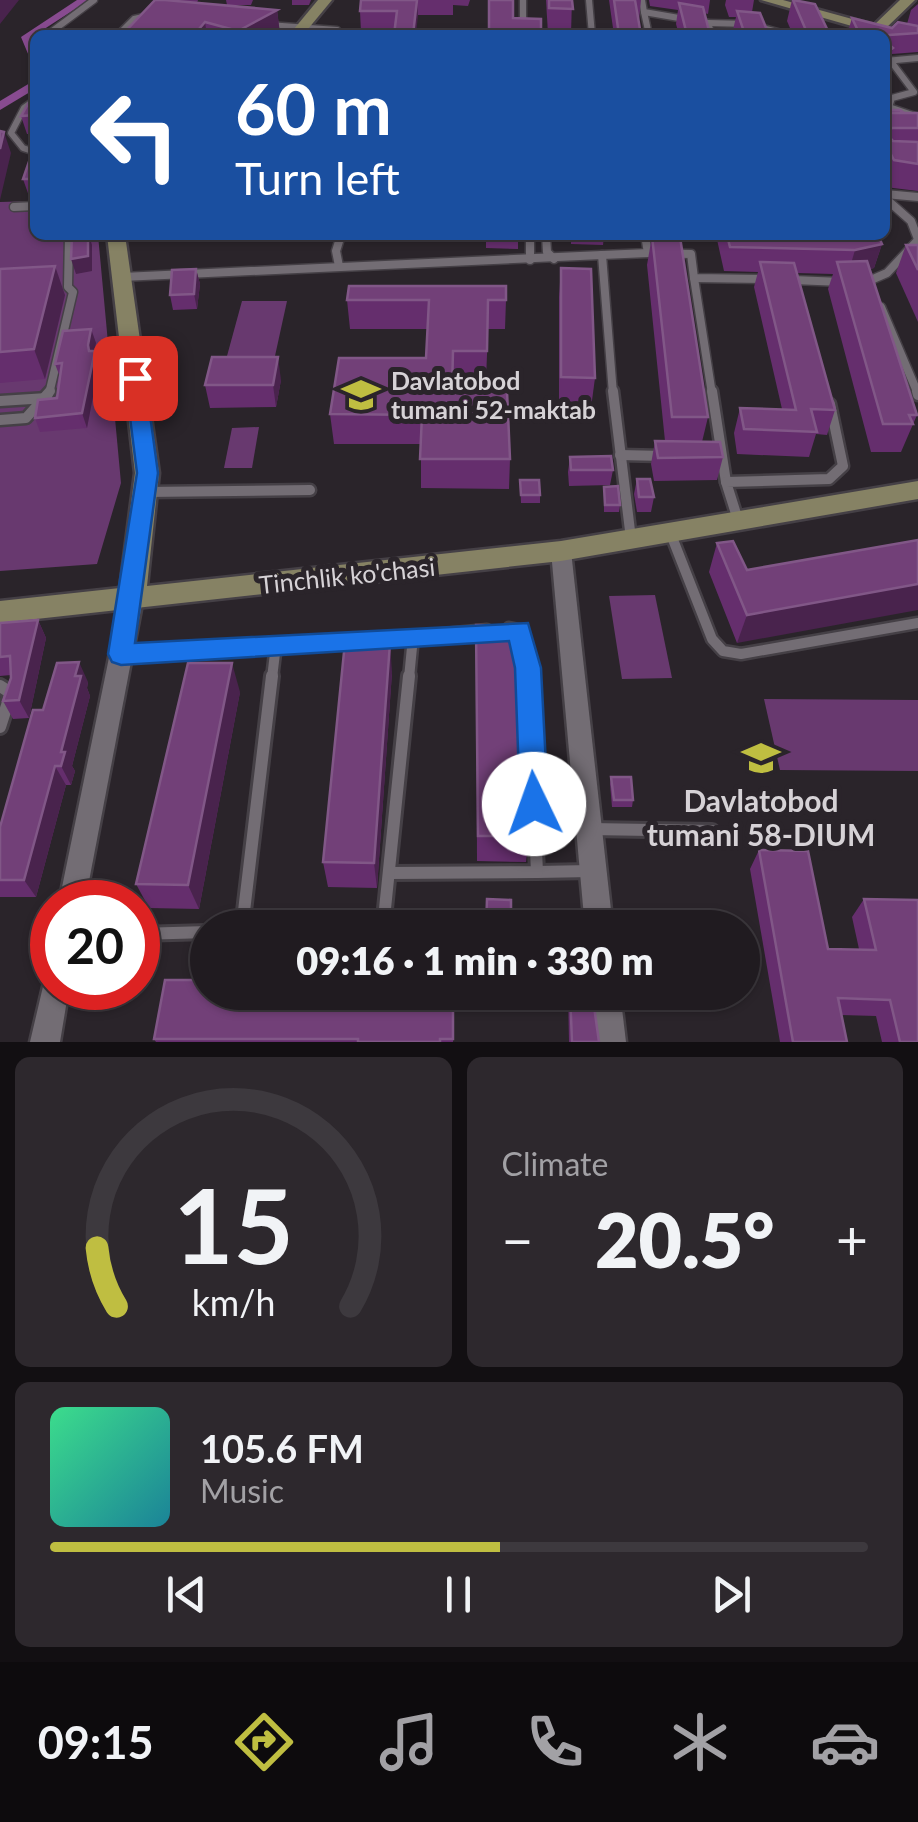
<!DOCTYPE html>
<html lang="en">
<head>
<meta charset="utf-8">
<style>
  :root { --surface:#201b20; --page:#2d282d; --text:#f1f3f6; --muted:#a2a1a5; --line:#3d393e; --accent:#bfbe41 }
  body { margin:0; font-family:Lato,sans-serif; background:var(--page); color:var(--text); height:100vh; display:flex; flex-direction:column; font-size:38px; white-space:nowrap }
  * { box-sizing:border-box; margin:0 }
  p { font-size:32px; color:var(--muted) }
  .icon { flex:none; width:55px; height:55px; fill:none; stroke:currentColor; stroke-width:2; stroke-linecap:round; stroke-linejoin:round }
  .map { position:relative; height:1042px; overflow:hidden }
  .side { display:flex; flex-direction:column; gap:15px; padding:15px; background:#120f12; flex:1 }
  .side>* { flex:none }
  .top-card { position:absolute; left:30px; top:30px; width:860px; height:210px; border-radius:15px; box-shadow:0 2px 8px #0004,0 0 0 2px var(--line); background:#1a4fa0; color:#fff; overflow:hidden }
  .speed { position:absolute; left:30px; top:880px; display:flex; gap:20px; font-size:50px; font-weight:700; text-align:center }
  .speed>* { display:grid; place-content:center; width:130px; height:130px; border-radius:50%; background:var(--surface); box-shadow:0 2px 8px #0004,0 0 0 2px var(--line); line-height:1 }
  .speed .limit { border:15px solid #d22; background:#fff; color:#111 }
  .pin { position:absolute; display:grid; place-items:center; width:85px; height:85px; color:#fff; margin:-42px; border-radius:20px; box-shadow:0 5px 15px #0006 }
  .me { position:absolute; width:110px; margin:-55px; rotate:357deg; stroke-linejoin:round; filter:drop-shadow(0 0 8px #0008) }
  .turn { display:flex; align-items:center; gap:35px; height:210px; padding:0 40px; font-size:45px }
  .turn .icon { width:130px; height:130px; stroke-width:2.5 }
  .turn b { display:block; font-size:70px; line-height:85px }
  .big { font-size:75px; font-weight:800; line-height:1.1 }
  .side .card { flex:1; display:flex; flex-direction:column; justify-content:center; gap:15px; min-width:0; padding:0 35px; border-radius:15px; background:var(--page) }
  .side .dial { align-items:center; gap:0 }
  .dial svg { height:260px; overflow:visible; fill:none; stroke:var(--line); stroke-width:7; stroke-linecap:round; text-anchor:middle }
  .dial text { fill:var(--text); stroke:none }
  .song { display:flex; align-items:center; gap:30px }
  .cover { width:120px; height:120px; border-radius:15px; background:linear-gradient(135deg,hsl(150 70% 55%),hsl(190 70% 35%)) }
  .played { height:10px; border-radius:5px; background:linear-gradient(90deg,var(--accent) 55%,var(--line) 55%) }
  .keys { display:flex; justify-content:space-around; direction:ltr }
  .heat { display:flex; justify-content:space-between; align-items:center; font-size:55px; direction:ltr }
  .side .tiles { flex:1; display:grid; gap:15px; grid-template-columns:1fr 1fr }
  .card:last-child { grid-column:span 2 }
  .trip { position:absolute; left:190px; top:910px; width:570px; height:100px; border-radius:50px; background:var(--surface); box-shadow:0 2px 8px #0004,0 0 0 2px var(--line); font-weight:800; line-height:100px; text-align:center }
  .menu { display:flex; height:160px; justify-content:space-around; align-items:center; background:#0d0b0d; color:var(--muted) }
  .menu .icon { width:70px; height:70px }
  .menu .selected { color:var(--accent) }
  .menu b { font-size:45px; color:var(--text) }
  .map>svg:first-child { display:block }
  .green { fill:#68396f }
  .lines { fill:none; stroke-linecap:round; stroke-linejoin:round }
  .canal { fill:#884b90; fill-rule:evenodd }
  .lane-far3-casing { stroke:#454046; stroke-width:9 }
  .lane-far2-casing { stroke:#454046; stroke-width:11 }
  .lane-far1-casing { stroke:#454046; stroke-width:15 }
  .lane-casing { stroke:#454046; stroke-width:18 }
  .street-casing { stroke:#454046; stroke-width:5 }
  .secondary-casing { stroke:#454046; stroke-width:5 }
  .lane-far3 { stroke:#736d74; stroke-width:6 }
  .lane-far2 { stroke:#736d74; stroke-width:8 }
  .lane-far1 { stroke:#736d74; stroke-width:10 }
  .lane { stroke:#736d74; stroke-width:12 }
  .street { fill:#736d74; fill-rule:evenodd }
  .secondary { fill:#868264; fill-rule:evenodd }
  .wall { fill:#652e6d }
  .shaded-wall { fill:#49234d }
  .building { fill:#724078; stroke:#815787; stroke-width:2.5 }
  .route { fill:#1a73e8; stroke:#114b97; stroke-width:2.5 }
  .labels { text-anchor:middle; stroke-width:10; stroke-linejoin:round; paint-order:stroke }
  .poi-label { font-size:25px; font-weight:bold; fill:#d6d2d6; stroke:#2a242a; text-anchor:start }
  .street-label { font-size:25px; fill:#d6d2d6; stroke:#2a242a }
  .near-poi-label { font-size:30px; font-weight:bold; fill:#d6d2d6; stroke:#2a242a }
</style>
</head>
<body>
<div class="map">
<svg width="918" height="1042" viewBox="0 0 918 1042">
  <rect width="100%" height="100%" fill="#2a242a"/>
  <!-- green -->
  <g class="green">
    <path d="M35 201V235H98L121 483 97 564 0 571V202Z"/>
    <path d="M242 301H287L275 356H227Z"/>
    <path d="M259 427 252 468H224L232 428Z"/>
    <path d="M655 595 672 678 622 679 609 596Z"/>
    <path d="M764 699 918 700V771L780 770Z"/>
  </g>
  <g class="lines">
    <!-- canal -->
    <g class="canal">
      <path d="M77 0H89L35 35 31 40 35 47V63L31 61 21 37Z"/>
      <path d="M35 80V89L0 110V101Z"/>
    </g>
    <!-- lane-far3 casing -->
    <g class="lane-far3-casing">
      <g id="lane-far3">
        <path d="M523 0V35"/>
        <path d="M589 0 592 35"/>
        <path d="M642 0 644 12 708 23 712 35"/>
        <path d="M644 12 649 35"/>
        <path d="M708 23 748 24 789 35"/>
        <path d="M268 25 337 30"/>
        <path d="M47 35 94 0"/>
        <path d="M118 35 134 19 152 15"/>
        <path d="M885 61 918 58"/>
        <path d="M893 64 914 92 892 98 889 107 918 117"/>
        <path d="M35 100 24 108 11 133 23 148 35 152"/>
      </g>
    </g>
    <!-- lane-far2 casing -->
    <g class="lane-far2-casing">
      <g id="lane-far2">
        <path d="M885 194 918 197"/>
        <path d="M885 198 911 221 918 239"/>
        <path d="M14 207 35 206"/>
        <path d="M530 235V260"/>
        <path d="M546 235 547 252 554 259"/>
        <path d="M648 253 691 254 694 278 765 279"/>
        <path d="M602 255 648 253 645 235"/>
        <path d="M339 266 336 251 341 235"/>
        <path d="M122 277 602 255 613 394"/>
        <path d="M694 278 712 394"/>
        <path d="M793 280 842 282"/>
        <path d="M864 283 887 273 918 240"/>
        <path d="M881 307 918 394"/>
        <path d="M49 394 73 292 68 287 69 235"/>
      </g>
    </g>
    <!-- lane-far1 casing -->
    <g class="lane-far1-casing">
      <g id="lane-far1">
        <path d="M613 391 631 539"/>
        <path d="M712 391 726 482"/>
        <path d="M917 391 918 395"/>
        <path d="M0 401 47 398"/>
        <path d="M0 420 26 418 50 391"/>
        <path d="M620 455 664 456"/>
        <path d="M146 492 310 490"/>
        <path d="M738 520 726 482 829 479 843 466 830 404"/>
        <path d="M670 532 712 639 723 651 741 654 918 623"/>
        <path d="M509 628 519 630 528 678"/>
        <path d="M413 637 487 630"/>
        <path d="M276 645 413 637 409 678"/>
        <path d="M122 654 276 645 272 678"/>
      </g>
    </g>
    <!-- lane casing -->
    <g class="lane-casing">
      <g id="lane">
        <path d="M0 686 11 693 0 727"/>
        <path d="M590 829 712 831"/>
        <path d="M537 872 591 871"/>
        <path d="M389 873 537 872 528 676"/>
        <path d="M242 928 272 676"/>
        <path d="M383 928 409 676"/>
        <path d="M138 934 208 932"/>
      </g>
    </g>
    <!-- street casing -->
    <g class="street-casing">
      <g id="street">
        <path d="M561 543 568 546 571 551 613 928H585L551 551 554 546Z"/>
        <path d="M132 591 140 593 143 599 85 902H59L121 599 124 593Z"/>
        <path d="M52 975V988H69L60 1042H30L45 978Z"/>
        <path d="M592 992H620L626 1042H596Z"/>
      </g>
    </g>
    <!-- secondary casing -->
    <g class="secondary-casing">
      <g id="secondary">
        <path d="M318 0H332L303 35H289Z"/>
        <path d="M761 0H783L874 25 900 0H915L886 28 918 37V45Z"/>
        <path d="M107 235H125L159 473 147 586 561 541 918 481V499L561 561 0 623V601L120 588 135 473Z"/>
      </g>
    </g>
    <!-- lane-far3 -->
    <use href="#lane-far3" class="lane-far3"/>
    <!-- lane-far2 -->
    <use href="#lane-far2" class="lane-far2"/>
    <!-- lane-far1 -->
    <use href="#lane-far1" class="lane-far1"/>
    <!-- lane -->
    <use href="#lane" class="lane"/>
    <!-- street -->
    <use href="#street" class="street"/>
    <!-- secondary -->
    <use href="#secondary" class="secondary"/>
  </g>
  <!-- wall -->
  <g class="wall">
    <path d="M155 0H198L197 3 277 10 280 34 278 35H122Z"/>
    <path d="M226 0H253L251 5H227Z"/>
    <path d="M292 0H311L309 5H292Z"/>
    <path d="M361 0H470L468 6 453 5V15H418L394 32H361L360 11Z"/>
    <path d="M546 0H572L571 34H548Z"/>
    <path d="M609 0H641L639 21 641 35H614Z"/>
    <path d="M649 0H710L708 14 704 13 710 35H679L676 24 678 10 650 6Z"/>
    <path d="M726 0H754L752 12 769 35H735L733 30 736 17H729L725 5Z"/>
    <path d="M792 0H799L830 35H793L787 21Z"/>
    <path d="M918 4V52L892 54 887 68 885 70V35H847L852 18 892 28 907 24 911 10Z"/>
    <path d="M513 18 541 19 540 35H488Z"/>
    <path d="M35 89V134H27L21 116Z"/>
    <path d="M889 110 904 113H918V191L885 187V113H888Z"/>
    <path d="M35 149V199H30L23 179Z"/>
    <path d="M486 235H518V249L486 248Z"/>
    <path d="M571 235H604L603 245 571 244Z"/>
    <path d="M716 235H878L882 244 874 268 870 269 917 415 901 452H871L828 289 833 274 797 273 835 410 827 435 816 434 809 457 737 454 734 433 740 408 782 409 754 287 758 272 724 271Z"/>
    <path d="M652 236 708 417 702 442 723 457 717 480 654 481 651 464 655 441H665L647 265Z"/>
    <path d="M906 245H918V322L896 273Z"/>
    <path d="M561 268 595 378 591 408 559 407V297Z"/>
    <path d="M0 269 65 295 45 379 0 383Z"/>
    <path d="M196 269 200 284 197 309 173 310 170 295Z"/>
    <path d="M347 300H506L505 329H488L486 380H453V391L510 459 509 489 421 488V444H334L330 414 426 358 427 329H350Z"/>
    <path d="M91 329 96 343 94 351 99 365 87 428 40 432 35 418 57 398 60 377 55 364Z"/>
    <path d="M281 380 276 407 210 408 205 385Z"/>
    <path d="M570 457 613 470 610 485 569 486 568 472Z"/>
    <path d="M637 479 654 497 651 512H637L634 494Z"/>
    <path d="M520 480 540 495V503H521Z"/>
    <path d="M604 487 620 505 619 512H604Z"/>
    <path d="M918 540 737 643 709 572 717 543 747 570Z"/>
    <path d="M38 620 46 638 29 718 13 719 3 701 11 675 0 676V623Z"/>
    <path d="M476 625 529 836 526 862 477 861Z"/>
    <path d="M392 672 377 888 328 887 323 862Z"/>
    <path d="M88 682 87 688 90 696 72 766 75 771 71 785H66L36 897H0V827L43 710Z"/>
    <path d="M240 692 199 909 149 908 136 884Z"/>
    <path d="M611 777 633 800 632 807H612L610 784Z"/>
    <path d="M759 850 828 949H859L852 917 864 899 918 1042H882L876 1016 841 1015 847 1042H780L750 869Z"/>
    <path d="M453 992V1042H156L154 1039Z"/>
    <path d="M568 992H592L599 1042H569Z"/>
  </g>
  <!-- shaded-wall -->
  <g class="shaded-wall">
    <path d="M0 0H19L0 24Z"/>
    <path d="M417 0 418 15 416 35H413Z"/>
    <path d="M277 10 280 34 239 35 238 31Z"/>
    <path d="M205 22 207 35H194Z"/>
    <path d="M893 48 887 68 885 70 888 52Z"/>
    <path d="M4 132 11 153 0 200V149Z"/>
    <path d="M88 235H89L92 245V271L76 274 71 259Z"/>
    <path d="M882 244 874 268 848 274 855 250Z"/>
    <path d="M55 266 65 295 45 379 34 349Z"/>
    <path d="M196 269 200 284 197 309 194 294Z"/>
    <path d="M91 329 96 343 92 360 95 351 99 365 87 428 82 413 88 345Z"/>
    <path d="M278 357 281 380 276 407 273 385Z"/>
    <path d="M918 584V610L737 643 747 615Z"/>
    <path d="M38 620 46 638 29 718 19 700Z"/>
    <path d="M390 643 392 672 377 888 374 863Z"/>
    <path d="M79 662 88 682 87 688 90 696 72 766 75 771 71 785 61 766V752Z"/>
    <path d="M232 663 240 692 199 909 188 885Z"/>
    <path d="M55 766 66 785 36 897 24 880Z"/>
  </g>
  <!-- building -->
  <g class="building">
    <path d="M155 0H165L277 10 238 31 205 22 194 35H122Z"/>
    <path d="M361 0H417L413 35H394L397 11H360Z"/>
    <path d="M489 0H513V18L541 19V33H513V35H489Z"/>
    <path d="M549 0H572L573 9 549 8Z"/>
    <path d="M614 0H635L641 35H619Z"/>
    <path d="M793 0 815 4 830 35H808Z"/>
    <path d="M679 3 703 7 710 35H687Z"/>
    <path d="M737 11 760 13 769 35H745Z"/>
    <path d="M852 18 892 28 898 22 918 26V33L889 35 885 40V35H860Z"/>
    <path d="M885 41 893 48 888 52H885Z"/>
    <path d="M32 97H35V115L21 116Z"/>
    <path d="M889 110H900L904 113H890Z"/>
    <path d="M885 113H918V128H892L886 133 893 141 918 142V164L894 160 885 143Z"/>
    <path d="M0 131 4 132 0 149Z"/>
    <path d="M35 149V179H23L33 150Z"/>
    <path d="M72 235H88V256L71 259Z"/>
    <path d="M727 235H878L882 244 855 250 730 247Z"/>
    <path d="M652 236 680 237 708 417H672Z"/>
    <path d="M906 245H918V270Z"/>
    <path d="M867 261 917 415H909L913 424H883L837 262Z"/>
    <path d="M760 262 794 263 835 410 811 409 817 432 744 429 740 408 796 410Z"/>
    <path d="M55 266 34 349 0 352V269Z"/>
    <path d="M561 268 591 269 595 378 561 377Z"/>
    <path d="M196 269 194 294 170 295 172 270Z"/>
    <path d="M349 286H506V300H488L487 351H453L452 391H507L510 459H420L422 415 330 414 339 358H426L429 300H347Z"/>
    <path d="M91 329 88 345 89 351H95L82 413 35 418 38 400 57 398 62 363 55 364 63 331Z"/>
    <path d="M212 357H278L273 385H205Z"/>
    <path d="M655 441 720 442 723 457 658 458Z"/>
    <path d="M611 456 613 470H571L570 457Z"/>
    <path d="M637 479H650L654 497H639Z"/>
    <path d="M520 480H539L540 495H521Z"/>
    <path d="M618 486 620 505H605L604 487Z"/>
    <path d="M918 540V584L747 615 717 543 733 541 747 570Z"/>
    <path d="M38 620 19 700 3 701 11 678 10 656 0 657V623Z"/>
    <path d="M476 625 518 626 529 836H478Z"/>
    <path d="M345 642 390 643 374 863 323 862Z"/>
    <path d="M79 662 75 676H81L61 752H65L61 766H55L24 880H0V827L33 710H43L57 663Z"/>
    <path d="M188 663H232L188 885 136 884Z"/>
    <path d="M611 777H631L633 800H614Z"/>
    <path d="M759 850 808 851 828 949 876 950 864 899 918 900V1042H900L890 1000 838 998 847 1042H793Z"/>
    <path d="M487 899 511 900V928H486Z"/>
    <path d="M165 980H208V992H453V1039H440V1042H358V1039H154Z"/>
    <path d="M570 992H592L599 1042H572Z"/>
  </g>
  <!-- route -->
  <path class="route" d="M135 371 145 378 158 473 135 643 528 623 541 668 548 804 544 814 534 818 524 814 520 804 515 668 509 641 121 665 112 662 108 654 137 473 125 378Z"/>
  <!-- icons -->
  <defs>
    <g id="school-bare" transform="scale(3)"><path d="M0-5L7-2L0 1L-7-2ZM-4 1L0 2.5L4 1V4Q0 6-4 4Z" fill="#bfbe41" stroke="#2a242a" stroke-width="2.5" paint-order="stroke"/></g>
  </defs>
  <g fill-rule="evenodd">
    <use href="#school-bare" x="361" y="395"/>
    <use href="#school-bare" x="761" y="758"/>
  </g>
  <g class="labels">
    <!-- poi labels -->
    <g class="poi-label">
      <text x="391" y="390">Davlatobod<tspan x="391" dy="29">tumani 52-maktab</tspan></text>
    </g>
    <!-- street labels -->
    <g class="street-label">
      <text transform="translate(347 576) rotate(-6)" y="9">Tinchlik ko'chasi</text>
    </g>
    <!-- near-poi labels -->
    <g class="near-poi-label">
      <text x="761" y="812">Davlatobod<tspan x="761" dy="34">tumani 58-DIUM</tspan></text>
    </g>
  </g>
</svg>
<div class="speed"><div class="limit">20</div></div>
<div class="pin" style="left:135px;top:378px;background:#d93025"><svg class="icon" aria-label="arrive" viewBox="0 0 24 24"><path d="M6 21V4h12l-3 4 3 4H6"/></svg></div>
<svg class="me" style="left:534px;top:804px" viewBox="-20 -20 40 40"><circle r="19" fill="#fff"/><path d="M0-13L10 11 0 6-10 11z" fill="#1a73e8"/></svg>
<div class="trip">09:16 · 1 min · 330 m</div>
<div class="top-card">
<div class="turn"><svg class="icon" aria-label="left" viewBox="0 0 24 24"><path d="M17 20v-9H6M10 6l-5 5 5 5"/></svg><div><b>60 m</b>Turn left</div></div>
</div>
</div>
<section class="side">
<div class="tiles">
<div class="card dial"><svg viewBox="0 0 100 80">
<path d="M14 69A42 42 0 1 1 86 69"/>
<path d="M14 69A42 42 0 0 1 8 51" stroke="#bfbe41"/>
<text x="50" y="56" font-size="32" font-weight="700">15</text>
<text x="50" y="72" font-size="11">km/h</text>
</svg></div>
<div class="card"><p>Climate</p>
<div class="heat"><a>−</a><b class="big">20.5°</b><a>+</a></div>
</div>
<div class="card">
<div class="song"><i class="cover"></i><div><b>105.6 FM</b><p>Music</p></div></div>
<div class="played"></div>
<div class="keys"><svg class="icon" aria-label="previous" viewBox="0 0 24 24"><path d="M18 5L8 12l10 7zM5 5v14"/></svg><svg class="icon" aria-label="pause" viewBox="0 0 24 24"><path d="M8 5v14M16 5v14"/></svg><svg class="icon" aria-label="next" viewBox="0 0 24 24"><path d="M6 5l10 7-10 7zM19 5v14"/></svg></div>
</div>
</div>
</section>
<nav class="menu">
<b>09:15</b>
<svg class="icon selected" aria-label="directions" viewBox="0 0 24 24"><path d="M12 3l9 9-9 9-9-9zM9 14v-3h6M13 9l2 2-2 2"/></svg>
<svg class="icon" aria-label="music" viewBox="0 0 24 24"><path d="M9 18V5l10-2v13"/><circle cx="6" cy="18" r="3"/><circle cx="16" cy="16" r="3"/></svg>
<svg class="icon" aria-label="phone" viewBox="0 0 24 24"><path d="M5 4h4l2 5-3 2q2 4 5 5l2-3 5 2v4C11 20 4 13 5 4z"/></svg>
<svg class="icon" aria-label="climate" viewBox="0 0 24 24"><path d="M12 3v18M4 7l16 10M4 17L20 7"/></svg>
<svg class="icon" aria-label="car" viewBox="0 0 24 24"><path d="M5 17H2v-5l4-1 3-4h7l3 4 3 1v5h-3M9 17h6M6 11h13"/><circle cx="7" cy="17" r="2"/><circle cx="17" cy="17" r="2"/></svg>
</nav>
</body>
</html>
